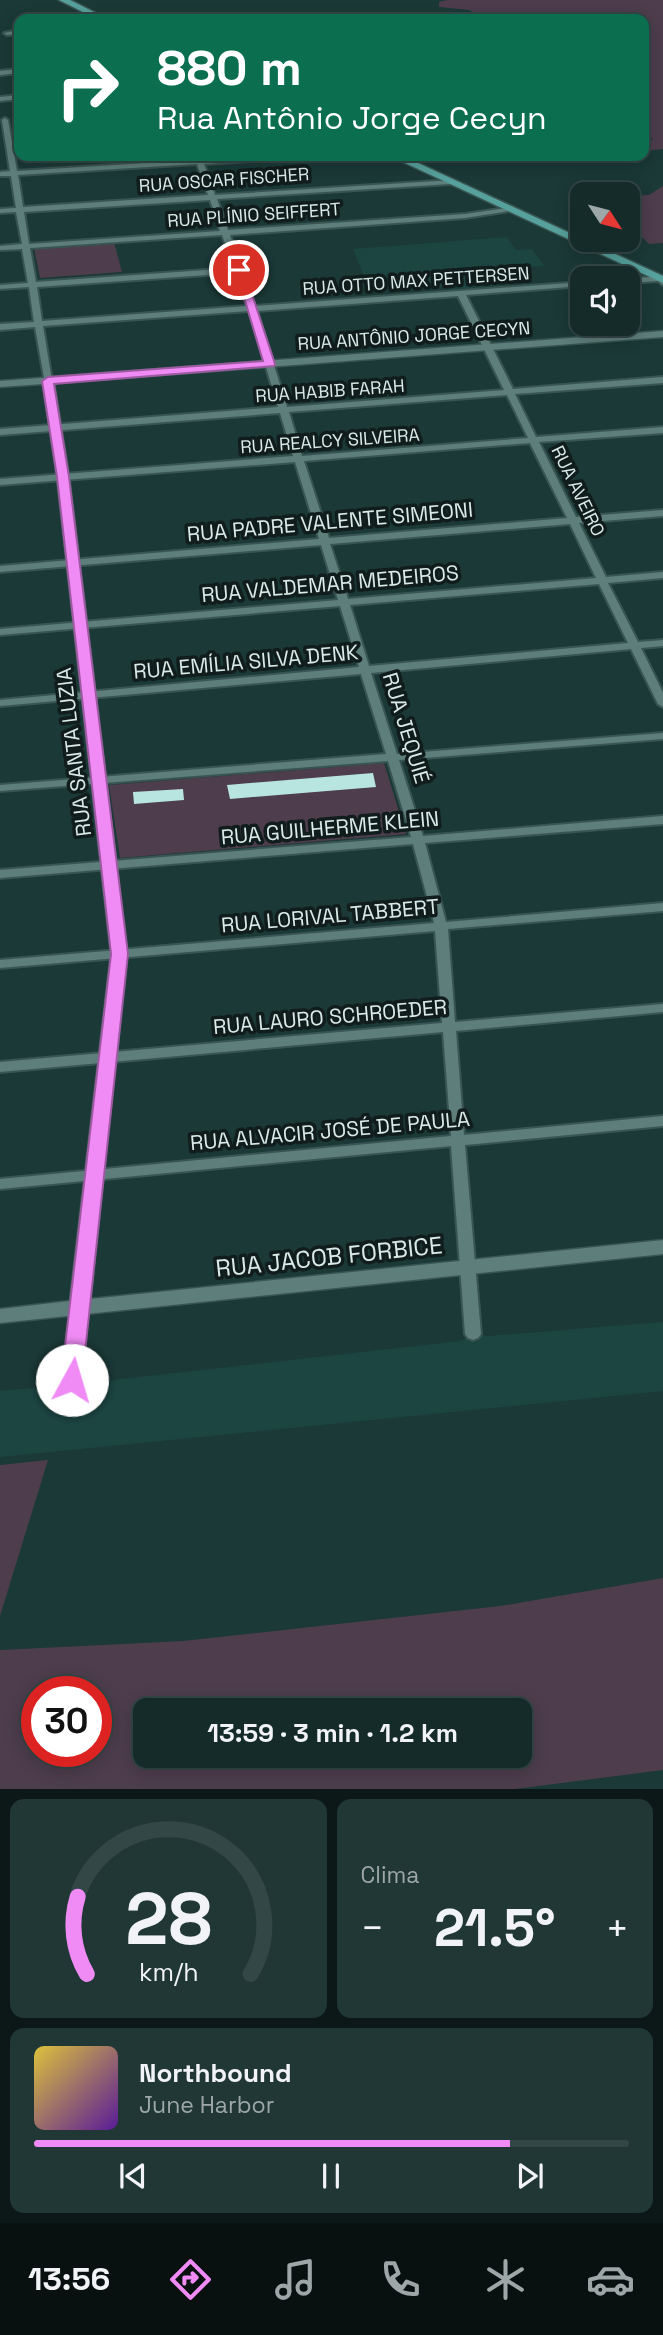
<!DOCTYPE html>
<html lang="pt">
<head>
<meta charset="utf-8">
<style>
  :root { --surface:#142b29; --page:#213735; --text:#f1f3f6; --muted:#9da7a8; --line:#334746; --accent:#f08bf6 }
  body { margin:0; font-family:"Space Grotesk",sans-serif; background:var(--page); color:var(--text); height:100vh; display:flex; flex-direction:column; font-size:26px; white-space:nowrap }
  * { box-sizing:border-box; margin:0 }
  p { font-size:23px; color:var(--muted) }
  .icon { flex:none; width:38px; height:38px; fill:none; stroke:currentColor; stroke-width:2; stroke-linecap:round; stroke-linejoin:round }
  .map { position:relative; height:1789px; overflow:hidden }
  .side { display:flex; flex-direction:column; gap:10px; padding:10px; background:#0b1817; flex:1 }
  .side>* { flex:none }
  .top-card { position:absolute; left:14px; top:14px; width:635px; height:147px; border-radius:14px; box-shadow:0 4px 18px #0003,0 0 0 2px var(--line); background:#0b6e4f; color:#fff; overflow:hidden }
  .needle { width:46px; rotate:126deg }
  .tools { position:absolute; left:570px; top:182px; display:grid; gap:14px }
  .tools a { display:grid; place-items:center; width:70px; height:70px; border-radius:14px; background:var(--surface); box-shadow:0 4px 18px #0003,0 0 0 2px var(--line); font-size:35px }
  .speed { position:absolute; left:21px; top:1676px; display:flex; gap:14px; font-size:35px; font-weight:700; text-align:center }
  .speed>* { display:grid; place-content:center; width:91px; height:91px; border-radius:50%; background:var(--surface); box-shadow:0 4px 18px #0003,0 0 0 2px var(--line); line-height:1 }
  .speed .limit { border:10px solid #d22; background:#fff; color:#111 }
  .pin { position:absolute; display:grid; place-items:center; width:60px; height:60px; color:#fff; margin:-30px; border:4px solid #fff; border-radius:50%; box-shadow:0 2px 7px #0007 }
  .me { position:absolute; width:77px; margin:-38px; rotate:6deg; stroke-linejoin:round; filter:drop-shadow(0 0 5px #0008) }
  .turn { display:flex; align-items:center; gap:24px; height:147px; padding:0 28px; font-size:32px }
  .turn .icon { width:91px; height:91px; stroke-width:2.5 }
  .turn b { display:block; font-size:49px; line-height:60px }
  .big { font-size:52px; font-weight:700; line-height:1.1 }
  .side .tile { flex:1; display:flex; flex-direction:column; justify-content:center; gap:10px; min-width:0; padding:0 24px; border-radius:14px; background:var(--page) }
  .side .dial { align-items:center; gap:0 }
  .dial svg { height:182px; overflow:visible; fill:none; stroke:var(--line); stroke-width:7; stroke-linecap:round; text-anchor:middle }
  .dial text { fill:var(--text); stroke:none }
  .song { display:flex; align-items:center; gap:21px }
  .cover { width:84px; height:84px; border-radius:10px; background:linear-gradient(135deg,hsl(50 70% 55%),hsl(270 70% 35%)) }
  .played { height:7px; border-radius:4px; background:linear-gradient(90deg,var(--accent) 80%,var(--line) 80%) }
  .keys { display:flex; justify-content:space-around; direction:ltr }
  .heat { display:flex; justify-content:space-between; align-items:center; font-size:38px; direction:ltr }
  .side .tiles { flex:1; display:grid; gap:10px; grid-template-columns:1fr 1fr }
  .tile:last-child { grid-column:span 2 }
  .trip { position:absolute; left:133px; top:1698px; width:399px; height:70px; border-radius:14px; background:var(--surface); box-shadow:0 4px 18px #0003,0 0 0 2px var(--line); font-weight:700; line-height:70px; text-align:center }
  .menu { display:flex; height:112px; justify-content:space-around; align-items:center; background:#081110; color:var(--muted) }
  .menu .icon { width:49px; height:49px }
  .menu .on { color:var(--accent) }
  .menu b { font-size:32px; color:var(--text) }
  .map>svg:first-child { display:block }
  .built { fill:#1c4542 }
  .green { fill:#4d3d4d; fill-rule:evenodd }
  .building { fill:#b9e5e0 }
  .lines { fill:none; stroke-linecap:round; stroke-linejoin:round }
  .minor-casing { stroke:#395553; stroke-width:4 }
  .tertiary-casing { stroke:#395553; stroke-width:3 }
  .primary-casing { stroke:#395553; stroke-width:3 }
  .minor { fill:#5e7e7b; fill-rule:evenodd }
  .tertiary { fill:#5e7e7b; fill-rule:evenodd }
  .primary { fill:#57a19c; fill-rule:evenodd }
  .route { fill:#f08bf6; stroke:#9c5aa0; stroke-width:2 }
  .labels { text-anchor:middle; stroke-width:7; stroke-linejoin:round; paint-order:stroke }
  .far-street-label { font-size:18px; fill:#d9eae8; stroke:#111d1c }
  .street-label { font-size:21px; fill:#d9eae8; stroke:#111d1c }
  .near-street-label { font-size:24px; fill:#d9eae8; stroke:#111d1c }
</style>
</head>
<body>
<div class="map">
<svg width="663" height="1789" viewBox="0 0 663 1789">
  <rect width="100%" height="100%" fill="#1b3937"/>
  <!-- built -->
  <g class="built">
    <path d="M507 237 516 250 532 249 544 266 497 270 506 285 454 289 452 286 411 290 403 276 365 279 353 249Z"/>
    <path d="M663 1322V1391L0 1457V1391L66 1385 72 1380 77 1384 460 1341 473 1334 488 1336Z"/>
  </g>
  <!-- green -->
  <g class="green">
    <path d="M448 0H663V149L644 151V142L653 140 644 128V19H447L458 15 474 13 469 10 439 7V2Z"/>
    <path d="M663 186V243L649 244 628 223V196L649 195Z"/>
    <path d="M114 242 122 272 40 278 34 248Z"/>
    <path d="M384 763 406 834 120 858 109 785Z"/>
    <path d="M48 1460 0 1616V1465Z"/>
    <path d="M663 1578V1770L515 1789H0V1650L183 1641 500 1606ZM96 1692V1752H37V1692ZM145 1710H520V1755H145Z"/>
  </g>
  <!-- building -->
  <g class="building">
    <path d="M373 773 376 787 230 799 227 785Z"/>
    <path d="M183 789 184 800 134 804 133 792Z"/>
  </g>
  <g class="lines">
    <!-- minor casing -->
    <g class="minor-casing">
      <g id="minor">
        <path d="M19 30V34L7 35 4 33Z"/>
        <path d="M19 69V73L0 75V71Z"/>
        <path d="M19 95V99L0 101V97Z"/>
        <path d="M5 118 8 120 17 171 196 160 195 156H201L203 159 295 156 292 158 204 164 215 195 453 180V184H450L217 199 228 230 465 214 513 207V211H510L465 218 230 235 255 306 583 282V286L466 295 513 389 663 377V383L515 394 536 437 663 427V433L539 442 576 517 663 510V516L579 523 606 577 663 572V578L608 583 638 642 663 640V646L641 648 663 693V707L658 704 631 649 371 673 397 754 663 733V739L399 760 423 836 663 816V824L425 843 446 922 663 903V911L448 929 455 1022 663 1004V1012L456 1031 464 1135 663 1116V1126L465 1145 481 1334 478 1338 473 1340 468 1338 465 1334 451 1146 0 1189V1179L451 1136 443 1032 0 1072V1062L442 1023 435 931 0 968V960L434 923 413 844 0 878V870L411 837 388 761 0 791V785L386 754 361 674 0 706V700L359 667 340 606 0 635V629L338 600 321 545 0 572V566L319 539 295 462 0 485V479L293 456 280 413 0 435V429L278 407 249 311 43 326 52 381 45 383 35 327 0 330V324L34 322 29 287 0 289V285L28 283 22 249 0 250V246L22 244 16 212 0 213V209L16 208 11 176H0V172L10 171 2 120ZM197 164 208 195 23 207 18 175ZM210 200 220 231 29 244 24 212ZM222 235 234 268 36 282 30 248ZM235 273 247 306 42 321 37 287ZM458 296 504 390 287 407 257 311ZM507 395 528 438 302 456 289 412ZM530 443 567 518 329 538 304 461ZM570 524 596 578 348 599 330 544ZM599 584 628 643 369 666 350 605Z"/>
        <path d="M660 276 663 277V285L658 281 628 283V279Z"/>
        <path d="M79 1301 84 1303 87 1307 80 1380 78 1384 72 1386 66 1384 64 1380 71 1307 74 1303Z"/>
      </g>
    </g>
    <!-- tertiary casing -->
    <g class="tertiary-casing">
      <path id="tertiary" d="M663 331V337L54 383 69 477 127 954 90 1299 663 1240V1254L0 1323V1309L70 1301 111 954 57 477 43 384 0 387V381Z"/>
    </g>
    <!-- primary casing -->
    <g class="primary-casing">
      <g id="primary">
        <path d="M59 0H70L108 19H97Z"/>
        <path d="M390 156H403L663 276V283Z"/>
      </g>
    </g>
    <!-- minor -->
    <use href="#minor" class="minor"/>
    <!-- tertiary -->
    <use href="#tertiary" class="tertiary"/>
    <!-- primary -->
    <use href="#primary" class="primary"/>
  </g>
  <!-- route -->
  <path class="route" d="M235 267 244 270 275 364 274 366 54 384 69 477 128 954 82 1380 79 1386 72 1388 64 1386 61 1380 111 954 57 477 42 381 48 377 263 361Z"/>
  <g class="labels">
    <!-- far-street labels -->
    <g class="far-street-label">
      <text transform="translate(224 180) rotate(-4)" y="6">RUA OSCAR FISCHER</text>
      <text transform="translate(254 215) rotate(-4)" y="6">RUA PLÍNIO SEIFFERT</text>
      <text transform="translate(416 281) rotate(-4)" y="6">RUA OTTO MAX PETTERSEN</text>
      <text transform="translate(414 336) rotate(-4)" y="6">RUA ANTÔNIO JORGE CECYN</text>
      <text transform="translate(330 391) rotate(-4)" y="6">RUA HABIB FARAH</text>
      <text transform="translate(330 441) rotate(-4)" y="6">RUA REALCY SILVEIRA</text>
      <text transform="translate(578 491) rotate(64)" y="6">RUA AVEIRO</text>
    </g>
    <!-- street labels -->
    <g class="street-label">
      <text transform="translate(330 522) rotate(-5)" y="7">RUA PADRE VALENTE SIMEONI</text>
      <text transform="translate(330 584) rotate(-5)" y="7">RUA VALDEMAR MEDEIROS</text>
      <text transform="translate(246 662) rotate(-5)" y="7">RUA EMÍLIA SILVA DENK</text>
      <text transform="translate(406 728) rotate(73)" y="7">RUA JEQUIÉ</text>
      <text transform="translate(74 752) rotate(-97)" y="7">RUA SANTA LUZIA</text>
      <text transform="translate(330 828) rotate(-5)" y="7">RUA GUILHERME KLEIN</text>
      <text transform="translate(330 916) rotate(-5)" y="7">RUA LORIVAL TABBERT</text>
      <text transform="translate(330 1017) rotate(-5)" y="7">RUA LAURO SCHROEDER</text>
      <text transform="translate(330 1131) rotate(-5)" y="7">RUA ALVACIR JOSÉ DE PAULA</text>
    </g>
    <!-- near-street labels -->
    <g class="near-street-label">
      <text transform="translate(329 1257) rotate(-6)" y="8">RUA JACOB FORBICE</text>
    </g>
  </g>
</svg>
<div class="tools">
<a><svg class="needle" viewBox="-14 -14 28 28"><path d="M0-13l5 13h-10z" fill="#e53935"/><path d="M0 13l5-13h-10z" fill="#9da7a8"/></svg></a>
<a><svg class="icon" aria-label="sound" viewBox="0 0 24 24"><path d="M4 9h4l5-4v14l-5-4H4zM17 9q2 3 0 6"/></svg></a>
</div>
<div class="speed"><div class="limit">30</div></div>
<div class="pin" style="left:239px;top:270px;background:#d93025"><svg class="icon" aria-label="arrive" viewBox="0 0 24 24"><path d="M6 21V4h12l-3 4 3 4H6"/></svg></div>
<svg class="me" style="left:72px;top:1380px" viewBox="-20 -20 40 40"><circle r="19" fill="#fff"/><path d="M0-13L10 11 0 6-10 11z" fill="#f08bf6"/></svg>
<div class="trip">13:59 · 3 min · 1.2 km</div>
<div class="top-card">
<div class="turn"><svg class="icon" aria-label="right" viewBox="0 0 24 24"><path d="M7 20v-9h11M14 6l5 5-5 5"/></svg><div><b>880 m</b>Rua Antônio Jorge Cecyn</div></div>
</div>
</div>
<section class="side">
<div class="tiles">
<div class="tile dial"><svg viewBox="0 0 100 80">
<path d="M14 69A42 42 0 1 1 86 69"/>
<path d="M14 69A42 42 0 0 1 10 35" stroke="#f08bf6"/>
<text x="50" y="56" font-size="32" font-weight="700">28</text>
<text x="50" y="72" font-size="11">km/h</text>
</svg></div>
<div class="tile"><p>Clima</p>
<div class="heat"><a>−</a><b class="big">21.5°</b><a>+</a></div>
</div>
<div class="tile">
<div class="song"><i class="cover"></i><div><b>Northbound</b><p>June Harbor</p></div></div>
<div class="played"></div>
<div class="keys"><svg class="icon" aria-label="previous" viewBox="0 0 24 24"><path d="M18 5L8 12l10 7zM5 5v14"/></svg><svg class="icon" aria-label="pause" viewBox="0 0 24 24"><path d="M8 5v14M16 5v14"/></svg><svg class="icon" aria-label="next" viewBox="0 0 24 24"><path d="M6 5l10 7-10 7zM19 5v14"/></svg></div>
</div>
</div>
</section>
<nav class="menu">
<b>13:56</b>
<svg class="icon on" aria-label="directions" viewBox="0 0 24 24"><path d="M12 3l9 9-9 9-9-9zM9 14v-3h6M13 9l2 2-2 2"/></svg>
<svg class="icon" aria-label="music" viewBox="0 0 24 24"><path d="M9 18V5l10-2v13"/><circle cx="6" cy="18" r="3"/><circle cx="16" cy="16" r="3"/></svg>
<svg class="icon" aria-label="phone" viewBox="0 0 24 24"><path d="M5 4h4l2 5-3 2q2 4 5 5l2-3 5 2v4C11 20 4 13 5 4z"/></svg>
<svg class="icon" aria-label="climate" viewBox="0 0 24 24"><path d="M12 3v18M4 7l16 10M4 17L20 7"/></svg>
<svg class="icon" aria-label="car" viewBox="0 0 24 24"><path d="M5 17H2v-5l4-1 3-4h7l3 4 3 1v5h-3M9 17h6M6 11h13"/><circle cx="7" cy="17" r="2"/><circle cx="17" cy="17" r="2"/></svg>
</nav>
</body>
</html>
